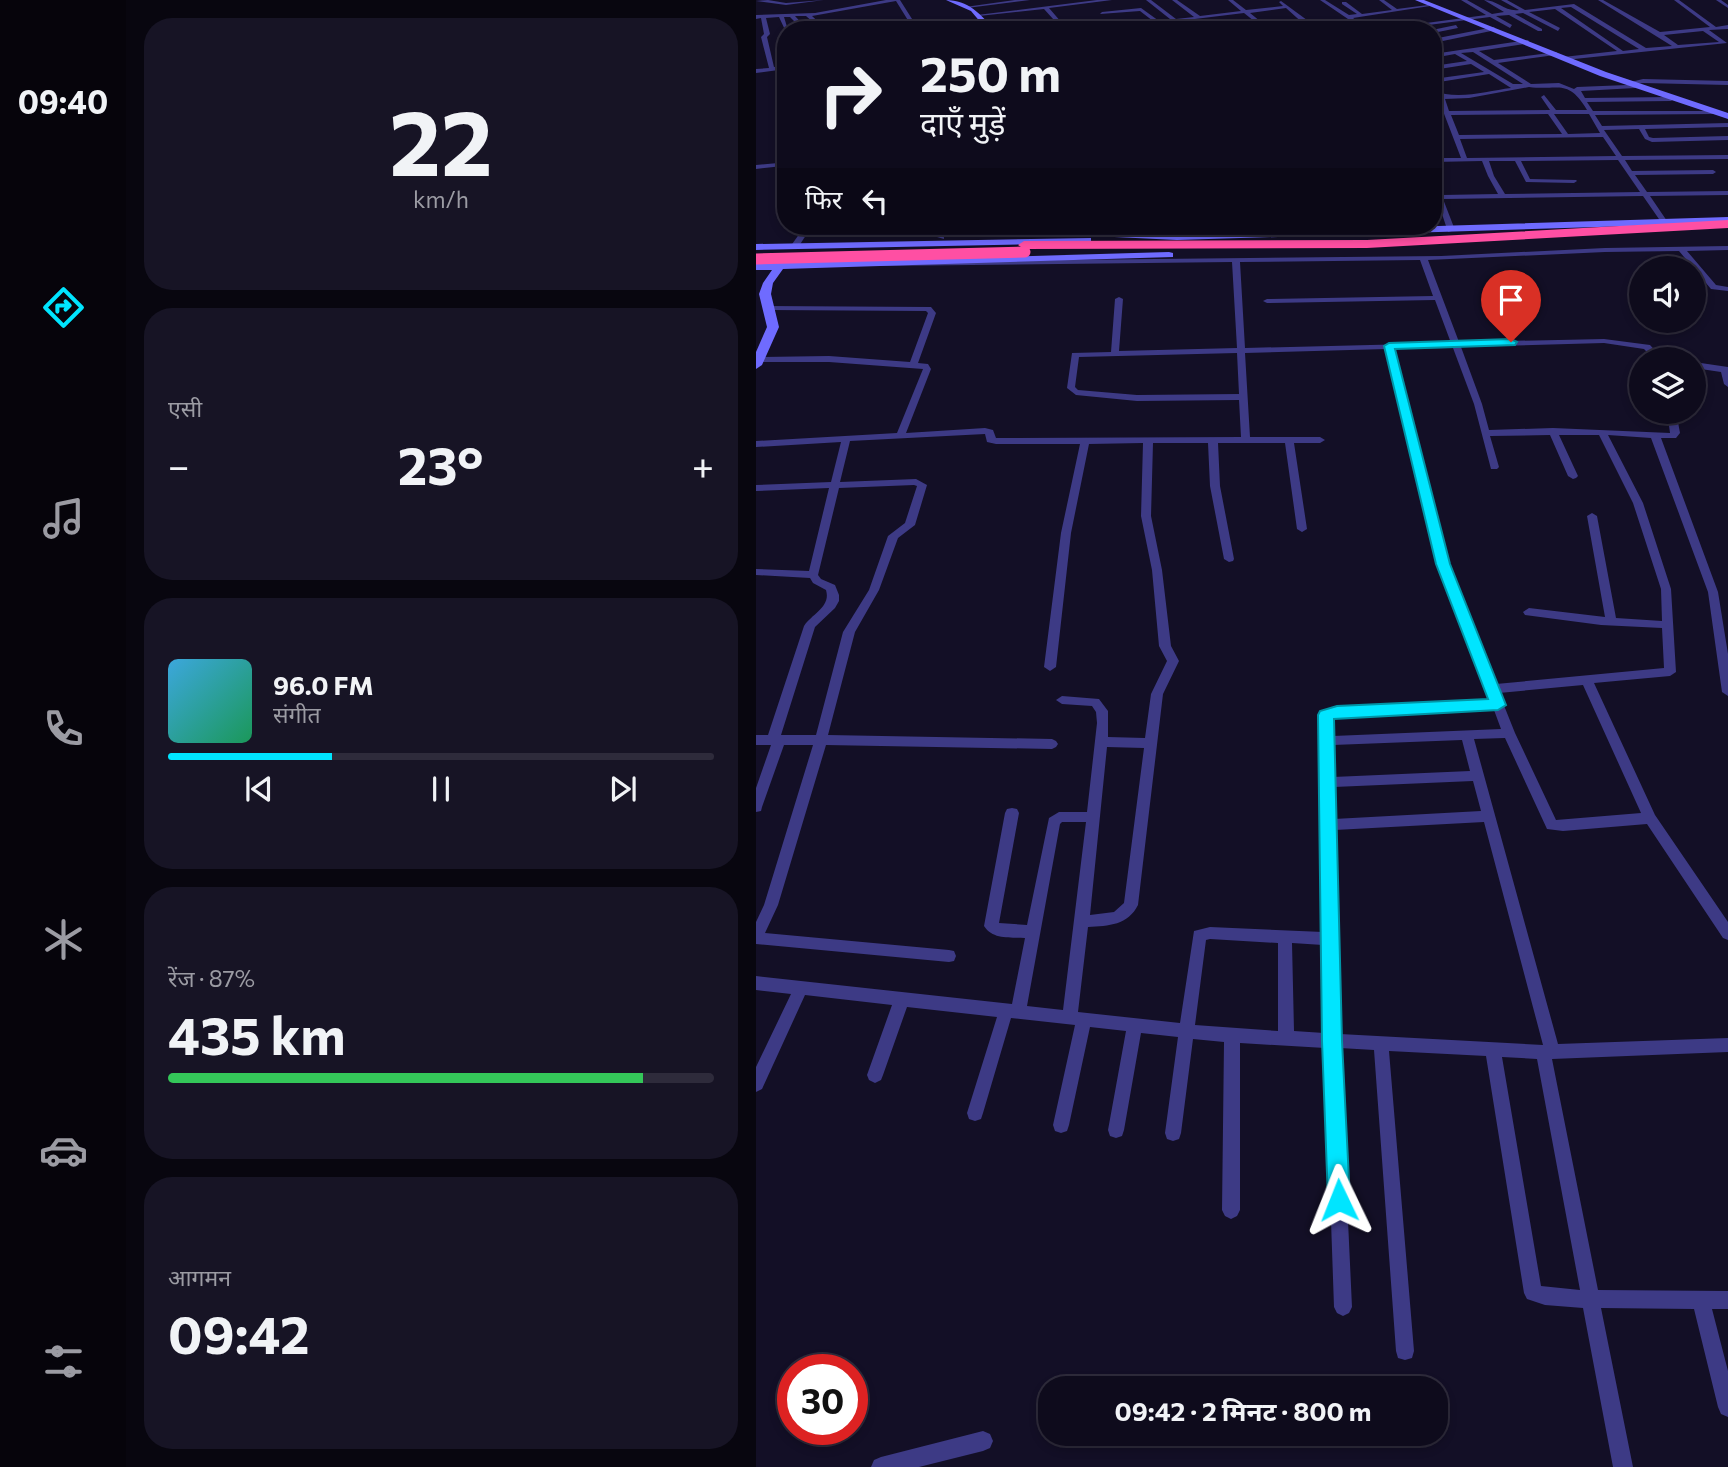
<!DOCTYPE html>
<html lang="hi">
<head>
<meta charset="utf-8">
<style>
  :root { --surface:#0e0b1c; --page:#171425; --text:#f1f3f6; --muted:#9b9ba3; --line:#2e2b3b; --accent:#00e5ff }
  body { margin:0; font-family:Commissioner,"Noto Sans Devanagari",sans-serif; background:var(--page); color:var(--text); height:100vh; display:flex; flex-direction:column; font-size:26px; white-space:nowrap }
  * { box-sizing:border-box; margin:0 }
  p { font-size:23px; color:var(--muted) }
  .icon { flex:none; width:38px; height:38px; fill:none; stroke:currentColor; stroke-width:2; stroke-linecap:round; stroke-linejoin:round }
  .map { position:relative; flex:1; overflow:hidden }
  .side { display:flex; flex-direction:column; gap:18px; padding:18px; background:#08060f; width:630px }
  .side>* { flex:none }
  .top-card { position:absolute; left:21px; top:21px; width:665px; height:214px; border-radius:28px; box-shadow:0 4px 10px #0003,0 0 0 2px var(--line); background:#0e0b1c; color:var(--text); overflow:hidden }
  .fabs { position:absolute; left:873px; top:256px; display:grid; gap:14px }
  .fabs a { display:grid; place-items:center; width:77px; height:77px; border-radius:50%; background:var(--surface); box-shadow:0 4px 10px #0003,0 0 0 2px var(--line); font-size:35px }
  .speed { position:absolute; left:21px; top:1354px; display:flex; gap:14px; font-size:35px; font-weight:700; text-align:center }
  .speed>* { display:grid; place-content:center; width:91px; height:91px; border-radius:50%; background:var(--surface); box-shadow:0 4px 10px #0003,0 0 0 2px var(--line); line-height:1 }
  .speed .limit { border:10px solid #d22; background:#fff; color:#111 }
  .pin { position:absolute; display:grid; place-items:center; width:60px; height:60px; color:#fff; margin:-72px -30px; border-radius:50% 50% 50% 0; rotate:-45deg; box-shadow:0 0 7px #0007 }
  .pin .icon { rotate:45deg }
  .me { position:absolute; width:77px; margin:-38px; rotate:358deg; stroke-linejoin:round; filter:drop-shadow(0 0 5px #0008) }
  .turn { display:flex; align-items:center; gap:24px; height:147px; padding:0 28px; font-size:32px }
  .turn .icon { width:91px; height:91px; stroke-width:2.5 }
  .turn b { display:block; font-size:49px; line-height:60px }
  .then { display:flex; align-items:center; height:66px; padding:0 28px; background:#0003; gap:14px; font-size:26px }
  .big { font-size:52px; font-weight:700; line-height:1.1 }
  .side .tile { flex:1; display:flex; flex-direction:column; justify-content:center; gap:10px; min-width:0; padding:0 24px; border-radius:28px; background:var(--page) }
  .side .dial { align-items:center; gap:0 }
  .dial b { font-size:91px; line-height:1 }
  .song { display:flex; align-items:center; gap:21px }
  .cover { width:84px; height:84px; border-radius:10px; background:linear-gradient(135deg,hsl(200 70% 55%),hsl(150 70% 35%)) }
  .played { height:7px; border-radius:4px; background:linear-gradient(90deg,var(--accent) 30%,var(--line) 30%) }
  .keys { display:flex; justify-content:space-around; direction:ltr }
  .heat { display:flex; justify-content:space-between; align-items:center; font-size:38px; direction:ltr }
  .charge { height:10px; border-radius:5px; background:linear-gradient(90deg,#34c759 87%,var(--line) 0) }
  .trip { position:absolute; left:282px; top:1376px; width:410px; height:70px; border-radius:28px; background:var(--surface); box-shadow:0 4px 10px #0003,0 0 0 2px var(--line); font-weight:700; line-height:70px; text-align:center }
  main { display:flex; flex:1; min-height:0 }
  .dock { display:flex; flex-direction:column; width:126px; justify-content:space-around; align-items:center; background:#06040b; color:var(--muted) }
  .dock .icon { width:49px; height:49px }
  .dock .on { color:var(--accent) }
  .dock b { font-size:32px; color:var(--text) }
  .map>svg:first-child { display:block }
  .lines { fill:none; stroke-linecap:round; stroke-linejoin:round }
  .street { fill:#3d3a85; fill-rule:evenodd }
  .secondary { fill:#6f6bff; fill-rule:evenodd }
  .highway { fill:#ff4fa3; fill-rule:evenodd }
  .highway-bridge { stroke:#ff4fa3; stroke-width:11 }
  .route { fill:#00e5ff; stroke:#0095a6; stroke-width:2 }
</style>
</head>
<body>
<main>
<nav class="dock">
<b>09:40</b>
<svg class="icon on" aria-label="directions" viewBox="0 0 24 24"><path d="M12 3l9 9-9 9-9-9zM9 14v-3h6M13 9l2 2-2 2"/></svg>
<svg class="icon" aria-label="music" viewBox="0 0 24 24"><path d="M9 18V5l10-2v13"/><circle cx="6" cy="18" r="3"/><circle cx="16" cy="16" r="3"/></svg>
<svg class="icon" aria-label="phone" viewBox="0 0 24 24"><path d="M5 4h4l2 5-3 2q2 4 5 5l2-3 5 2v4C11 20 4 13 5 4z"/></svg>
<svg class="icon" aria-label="climate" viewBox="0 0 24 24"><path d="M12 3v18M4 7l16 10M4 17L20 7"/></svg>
<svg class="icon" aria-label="car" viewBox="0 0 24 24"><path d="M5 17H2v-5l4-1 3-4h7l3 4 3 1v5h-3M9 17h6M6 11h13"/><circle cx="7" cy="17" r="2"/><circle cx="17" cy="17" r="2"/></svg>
<svg class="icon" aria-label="filters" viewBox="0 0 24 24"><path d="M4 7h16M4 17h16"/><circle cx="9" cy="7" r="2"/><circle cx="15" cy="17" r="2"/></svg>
</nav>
<section class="side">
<div class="tile dial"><b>22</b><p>km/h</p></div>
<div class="tile"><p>एसी</p>
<div class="heat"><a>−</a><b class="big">23°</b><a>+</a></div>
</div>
<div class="tile">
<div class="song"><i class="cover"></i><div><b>96.0 FM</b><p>संगीत</p></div></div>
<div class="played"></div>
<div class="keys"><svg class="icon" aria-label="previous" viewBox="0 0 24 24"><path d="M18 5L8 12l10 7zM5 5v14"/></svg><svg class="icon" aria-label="pause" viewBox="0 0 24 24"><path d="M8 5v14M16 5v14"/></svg><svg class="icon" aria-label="next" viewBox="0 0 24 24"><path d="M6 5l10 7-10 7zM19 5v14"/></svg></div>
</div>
<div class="tile"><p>रेंज · 87%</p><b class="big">435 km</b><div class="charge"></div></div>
<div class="tile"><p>आगमन</p><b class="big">09:42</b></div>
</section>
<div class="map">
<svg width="972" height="1467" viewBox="0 0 972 1467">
  <rect width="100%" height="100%" fill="#130f26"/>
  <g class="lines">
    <!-- street -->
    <g class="street">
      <path d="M12 0 30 3 68 0 30 5 0 1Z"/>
      <path d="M130 0H144L163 30H158L140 1 56 16 71 30H66L50 16H39L52 30H47L34 17H28L32 30H30V32L23 17 10 18 14 34 11 37 18 67 30 65V69L0 73V69L13 68 5 37 8 34 5 18 0 19V15L59 13Z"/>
      <path d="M259 0H274L211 8 209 7Z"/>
      <path d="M341 0H356L293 8 312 30H307L288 9 223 16 221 15Z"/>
      <path d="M390 0H395L420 19 438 17 416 0H421L444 16 485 11 472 0H477L490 10 527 6 523 2 525 1 555 23 592 19 564 0H569L593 15 601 14 586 4V2H590L606 14 636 10 623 0H628L641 9 672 5 674 6 597 18 614 30H608L596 22 558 26 562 30H557L550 26 530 8 494 13 515 30H509L502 24 456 30H440L498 21 488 13 406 23 408 25 405 27 401 24 338 30 397 21 384 11 344 14 346 12 385 8 403 21 414 19Z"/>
      <path d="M705 0H711L736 14 748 12 728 0C741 0 749 12 763 10L745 0H751L769 10 818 4 890 48 916 46 842 0H847L904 32 954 27 918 0H923L960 27 972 25V29L953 30 971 43 809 60 807 57 861 51 799 9 773 12 804 28 802 31 767 13 759 14 786 29V31H782L753 15 740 16 756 25 754 28 734 17 634 30H618L730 15ZM815 7 883 49 867 51 805 8ZM947 31 963 42 922 45 908 35Z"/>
      <path d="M960 0H965L972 5V8Z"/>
      <path d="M700 25 702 28 677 33 676 30Z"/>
      <path d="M738 27 740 30 677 43V39Z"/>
      <path d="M772 40 774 43 723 51 738 60 801 52 799 55 742 63 775 84 803 83 818 89 821 87 871 85V83L887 79 972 81V85L887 83 879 84 882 86 879 88 825 91 829 98 915 97 918 99 915 101 831 102 837 111H959L957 114 839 115 846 126 972 123V127L889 129 893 137 897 138 972 136V140L896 142 889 139 883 129 848 130 866 156 972 155V159L869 160 876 171 957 170 960 172 957 174 879 175 891 192 972 191V195L894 196 911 221 907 223 905 222 887 196 687 199 699 230 692 232 681 199H677V195H679L677 177 680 179 686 195 742 194 732 176 726 161 677 162V158H705L682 98 677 95V90C700 101 731 91 755 88L733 74 677 83V79L728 72 715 64 677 70V66L711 61 699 54 677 58V54ZM717 52 767 84H757L705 53ZM773 87C802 91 812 78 831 110H800L788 95 785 97 794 110 693 111 689 99 713 98ZM792 114 806 134 703 135 695 115ZM798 114H833L844 133 812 134ZM847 137 860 156 711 158 704 139ZM862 160 884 192 749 194 738 176 733 161H759L770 182 818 183 821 181 820 180 774 179 765 161Z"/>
      <path d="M30 148V160L27 166 0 169V165L22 163 27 150Z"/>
      <path d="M49 226H56L41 249H35L34 247Z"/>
      <path d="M179 226H187L188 239 181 237Z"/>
      <path d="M972 246V250L931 251 960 285 972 287V291L955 289 923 251 849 252 672 260 703 342 848 339 894 345 907 359H898L888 349 848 343 705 347 726 404 733 430 797 428 914 433 911 411H920L924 433 920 438H905L962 592 972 654V696L966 692 952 592 895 438 852 435 887 503 915 589 920 672 914 676 838 683 899 815 972 922V940L967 938 891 824 807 831 791 829 749 738 718 739 802 1044 972 1038V1052L796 1059 842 1290 972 1291V1309H956L972 1371V1417L965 1414 962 1407 938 1309 845 1308 877 1467H857L827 1308 789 1305 771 1299 768 1293 730 1056 633 1051 658 1351 656 1358 649 1360 642 1358 640 1351 618 1050 584 1048 596 1307 593 1313 587 1316 581 1313 578 1307 569 1048 484 1043V1210L481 1216 475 1219 469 1216 466 1210 468 1042 437 1039 425 1133 423 1139 417 1141 411 1139 409 1133 422 1037 385 1033 368 1130 366 1136 360 1138 354 1136 352 1130 370 1031 334 1027 313 1125 311 1131 305 1133 299 1131 297 1125 319 1025 255 1018 227 1113 225 1119 219 1121 213 1119 211 1113 241 1017 151 1007 127 1075 125 1080 119 1083 113 1080 111 1075 136 1005 49 995 6 1089 0 1092V1067L35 994 0 990V976L256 1004 269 938C254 937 237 940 228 926L249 813 251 809 256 808 261 809 263 813 243 923 271 925 293 818 303 812H331L341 723 340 712 336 706 306 704 300 700 306 696 343 699 352 711V737L389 738 395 694 411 661 403 646 396 570 385 516 387 443 333 444 315 533 300 667 294 671 288 667 305 533 324 444H240L231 442 229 434 94 441 84 482 160 479 171 485 159 525 142 538 123 590 99 632 72 735 296 739 300 741 302 744 300 747 296 749 70 745 22 905 9 933 193 950 198 951 200 956 198 961 193 962 0 944V922L8 905 57 745H28L6 807 5 811 0 812V788L15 745H0V735H12L48 626C57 613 75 607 70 590L57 583 54 578 0 575V569L53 571 73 488 0 491V485L75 482 85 442 0 447V441L141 433 167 369 73 362H3L0 361V357L73 356 154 362 172 313 170 311 12 310H9V306L175 307 180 313 162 363 172 364 175 369 150 433 229 428 237 430 240 438 485 437 483 400 381 401 320 395 311 388 316 353 355 352 359 299 363 297 367 299 363 351 481 348 476 262 122 266 118 264 122 262 685 256 849 248ZM664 260 677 296 511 299 507 301 511 303 679 300 695 343 489 348 484 262ZM697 348 718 404 735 469H741L743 467 734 436 794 435 812 476 817 479 820 478 822 476 803 435H843L877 503 905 589 906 621 860 618 841 516 836 513 831 516 849 617 773 608 767 612 769 615 845 625 906 628 908 668 740 684 692 564 638 349ZM630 349 682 564 734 701 581 708 566 712 563 741 567 932 454 927 438 931 424 1023 322 1012 332 927C353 926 372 925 382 905L407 694 423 661 415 646 406 570 395 516 397 443H452L454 486 468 559 473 562 477 561 478 559 464 486 462 443H529L541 529 546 532 551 529 538 443H564L569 440 564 437H494L489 353ZM481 353 483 394 381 395 322 390 319 387 323 357ZM158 485 161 486 149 523 132 536 113 590 87 632 60 735H25L59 627 79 608 83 601V595L79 585 65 579 62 575 83 488ZM827 685 885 813 800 820 759 733 743 693ZM738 710 745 729 577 736 576 718 581 716ZM706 740 714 771 577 777V745ZM351 747 388 748 368 903 358 912 334 915ZM717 781 725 811 578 819V787ZM306 822H330L307 1010 271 1006 304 824ZM728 822 787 1045 584 1034 579 830ZM454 939 522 943V1031L439 1025 450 940ZM536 943 567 945 568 1033 538 1031ZM746 1057 781 1059 824 1290 785 1286Z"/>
      <path d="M938 362 972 367V387L968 384 965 372 938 368Z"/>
      <path d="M227 1431 234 1434 237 1441 234 1448 227 1451 163 1467H115L118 1460 125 1457Z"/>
    </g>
    <!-- secondary -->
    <g class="secondary">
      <path d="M190 0C212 0 225 14 238 30H231L215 11Z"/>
      <path d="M659 0H668L850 72 972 113V119L844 76Z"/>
      <path d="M972 217V223L421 240 317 235 312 232 317 229 421 234Z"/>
      <path d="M335 238V242L331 243 0 250V244Z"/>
      <path d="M413 252 417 253V257L27 269 17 283 15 294 23 327 6 365 0 369V352L11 327 3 294 7 283 16 270H0V264L20 263 28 257 33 260 31 263Z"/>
    </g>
    <!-- highway -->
    <path class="highway" d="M972 220V228L611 248 268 249 262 245 268 241 611 240Z"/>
    <!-- highway-bridge -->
    <path class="highway-bridge" d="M0 259 269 252"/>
  </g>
  <!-- route -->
  <path class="route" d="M755 339 761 342 759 345 639 349 694 564 750 705 742 710 578 719 586 1041 594 1200 591 1208 583 1212 575 1208 572 1200 566 1041 562 715 564 711 581 706 732 699 680 564 628 346 633 343Z"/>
</svg>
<div class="fabs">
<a><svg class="icon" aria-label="sound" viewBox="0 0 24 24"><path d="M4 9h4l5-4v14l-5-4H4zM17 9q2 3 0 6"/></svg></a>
<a><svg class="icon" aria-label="layers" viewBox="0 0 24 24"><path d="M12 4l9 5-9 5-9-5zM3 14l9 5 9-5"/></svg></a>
</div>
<div class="speed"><div class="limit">30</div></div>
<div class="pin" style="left:755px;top:342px;background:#d93025"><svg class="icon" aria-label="arrive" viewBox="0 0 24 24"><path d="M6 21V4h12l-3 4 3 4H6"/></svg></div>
<svg class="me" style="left:583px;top:1200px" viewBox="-20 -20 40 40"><path d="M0-17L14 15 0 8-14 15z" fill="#00e5ff" stroke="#fff" stroke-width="4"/></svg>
<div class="trip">09:42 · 2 मिनट · 800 m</div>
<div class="top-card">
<div class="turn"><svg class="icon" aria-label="right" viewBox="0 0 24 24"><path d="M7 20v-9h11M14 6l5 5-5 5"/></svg><div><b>250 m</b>दाएँ मुड़ें</div></div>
<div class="then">फिर<svg class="icon" aria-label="left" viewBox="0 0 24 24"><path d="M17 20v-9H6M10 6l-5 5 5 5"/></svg></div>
</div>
</div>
</main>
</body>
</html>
